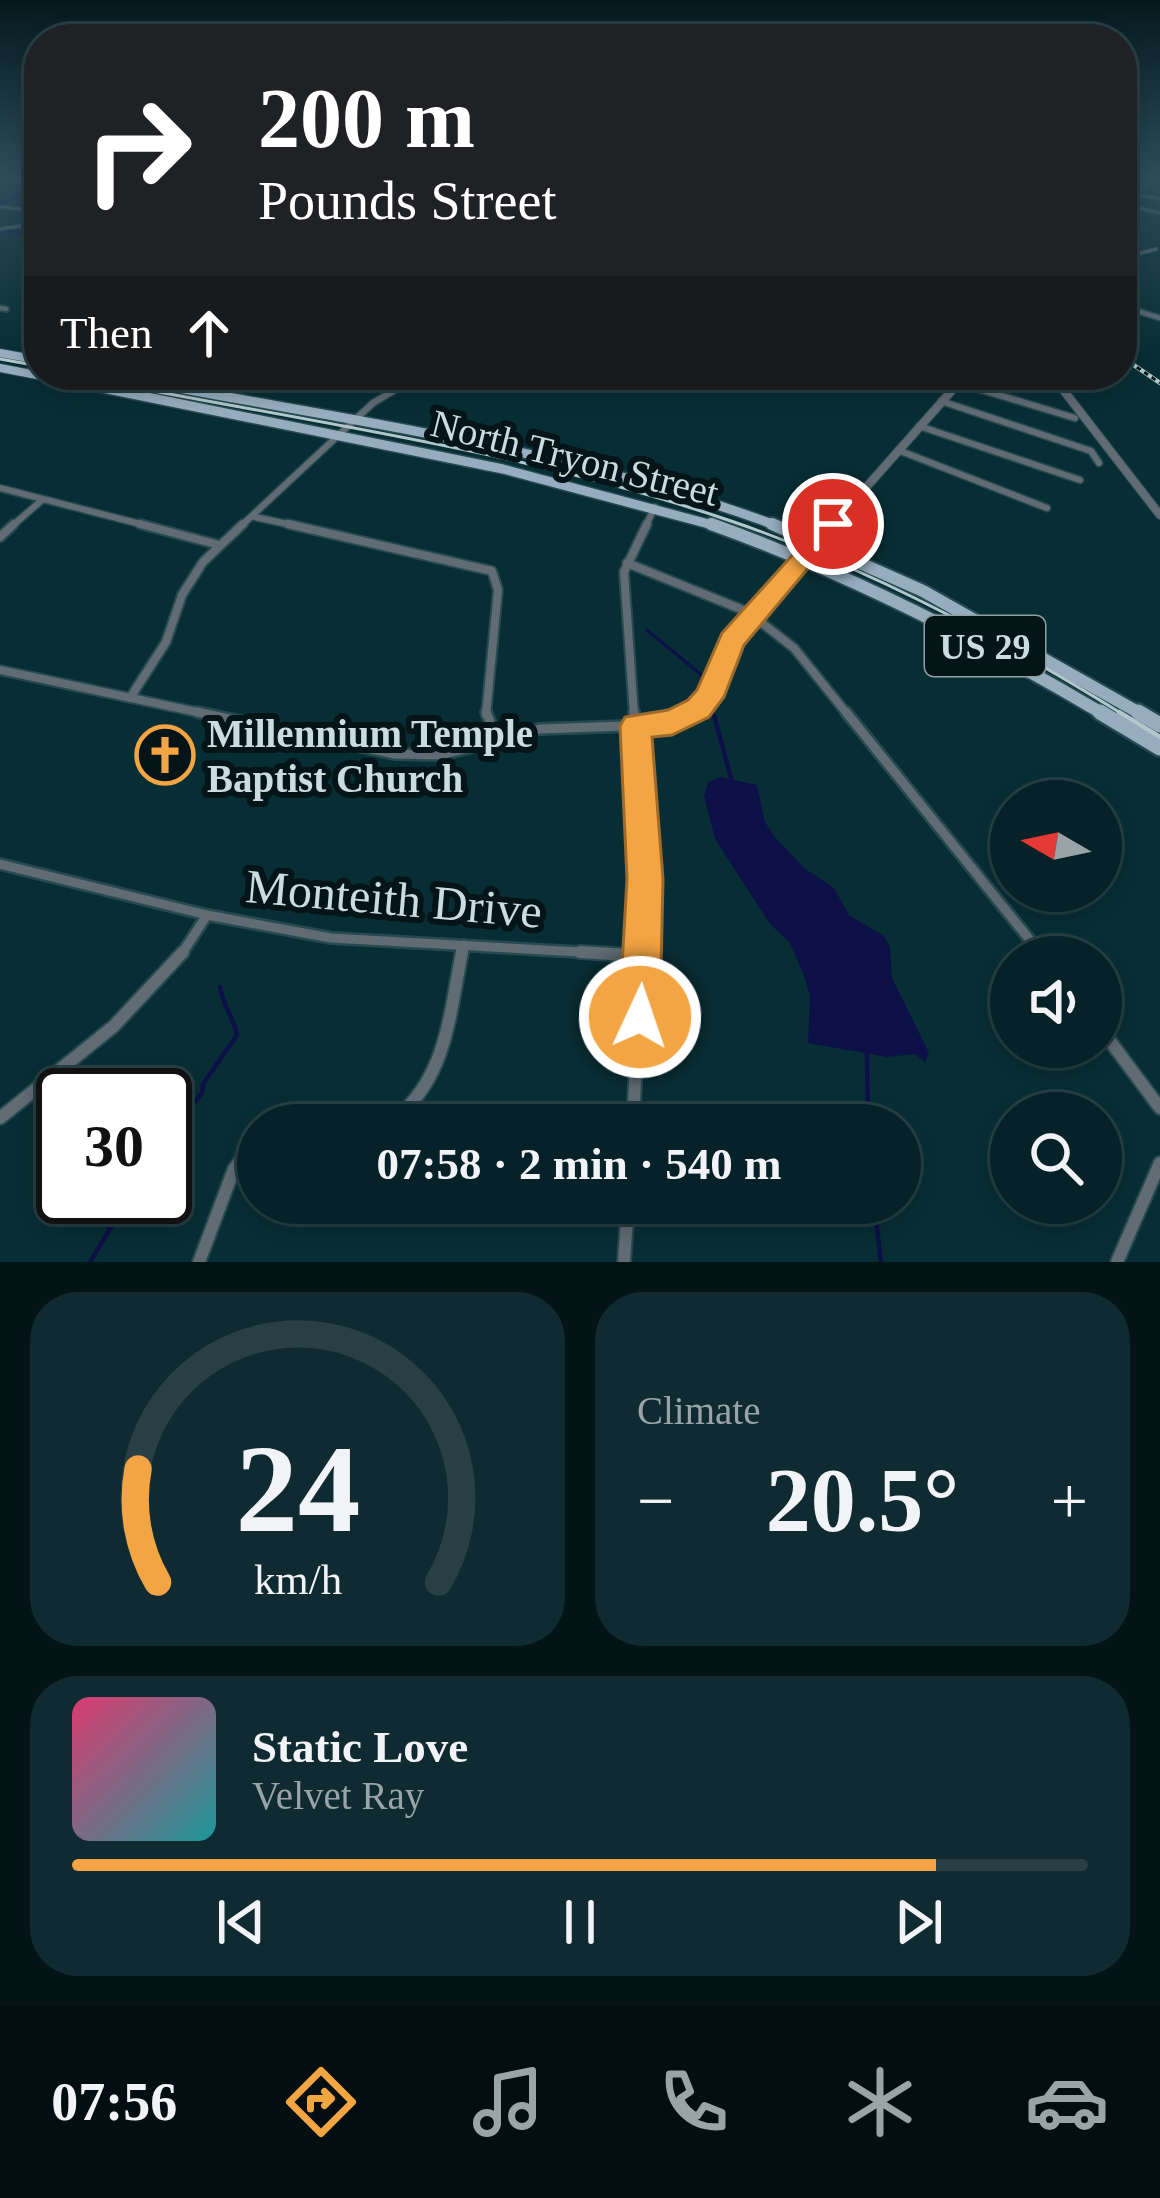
<!DOCTYPE html>
<html lang="en">
<head>
<meta charset="utf-8">
<style>
  :root { --surface:#062228; --page:#0f2a30; --text:#f1f3f6; --muted:#98a4a8; --line:#273f45; --accent:#f3a443 }
  body { margin:0; font-family:Georgia,serif; background:var(--page); color:var(--text); height:100vh; display:flex; flex-direction:column; font-size:45px; white-space:nowrap }
  * { box-sizing:border-box; margin:0 }
  p { font-size:39px; color:var(--muted) }
  .icon { flex:none; width:66px; height:66px; fill:none; stroke:currentColor; stroke-width:2; stroke-linecap:round; stroke-linejoin:round }
  .map { position:relative; height:1262px; overflow:hidden }
  .details { display:flex; flex-direction:column; gap:30px; padding:30px; background:#031316; flex:1 }
  .details>* { flex:none }
  .top-card { position:absolute; left:24px; top:24px; width:1113px; height:366px; border-radius:48px; box-shadow:0 6px 18px #0003,0 0 0 3px var(--line); background:#202124; color:#fff; overflow:hidden }
  .needle { width:78px; rotate:279deg }
  .fabs { position:absolute; left:990px; top:780px; display:grid; gap:24px }
  .fabs a { display:grid; place-items:center; width:132px; height:132px; border-radius:50%; background:var(--surface); box-shadow:0 6px 18px #0003,0 0 0 3px var(--line); font-size:60px }
  .speed { position:absolute; left:36px; top:1068px; display:flex; gap:24px; font-size:60px; font-weight:700; text-align:center }
  .speed>* { display:grid; place-content:center; width:156px; height:156px; border-radius:50%; background:var(--surface); box-shadow:0 6px 18px #0003,0 0 0 3px var(--line); line-height:1 }
  .speed .limit { border:6px solid #111; border-radius:18px; background:#fff; color:#111 }
  .pin { position:absolute; display:grid; place-items:center; width:102px; height:102px; color:#fff; margin:-51px; border:6px solid #fff; border-radius:50%; box-shadow:0 3px 12px #0007 }
  .me { position:absolute; width:132px; margin:-66px; rotate:3deg; stroke-linejoin:round; filter:drop-shadow(0 0 9px #0008) }
  .turn { display:flex; align-items:center; gap:42px; height:252px; padding:0 36px; font-size:54px }
  .turn .icon { width:156px; height:156px; stroke-width:2.5 }
  .turn b { display:block; font-size:84px; line-height:102px }
  .then { display:flex; align-items:center; height:114px; padding:0 36px; background:#0003; gap:24px; font-size:45px }
  .big { font-size:90px; font-weight:600; line-height:1.1 }
  .details .tile { flex:1; display:flex; flex-direction:column; justify-content:center; gap:18px; min-width:0; padding:0 42px; border-radius:48px; background:var(--page) }
  .details .dial { align-items:center; gap:0 }
  .dial svg { height:312px; overflow:visible; fill:none; stroke:var(--line); stroke-width:7; stroke-linecap:round; text-anchor:middle }
  .dial text { fill:var(--text); stroke:none }
  .song { display:flex; align-items:center; gap:36px }
  .cover { width:144px; height:144px; border-radius:18px; background:linear-gradient(135deg,hsl(340 70% 55%),hsl(180 70% 35%)) }
  .played { height:12px; border-radius:6px; background:linear-gradient(90deg,var(--accent) 85%,var(--line) 85%) }
  .keys { display:flex; justify-content:space-around; direction:ltr }
  .heat { display:flex; justify-content:space-between; align-items:center; font-size:66px; direction:ltr }
  .details .tiles { flex:1; display:grid; gap:30px; grid-template-columns:1fr 1fr }
  .tile:last-child { grid-column:span 2 }
  .trip { position:absolute; left:237px; top:1104px; width:684px; height:120px; border-radius:60px; background:var(--surface); box-shadow:0 6px 18px #0003,0 0 0 3px var(--line); font-weight:600; line-height:120px; text-align:center }
  .tabs { display:flex; height:192px; justify-content:space-around; align-items:center; background:#020e10; color:var(--muted) }
  .tabs .icon { width:84px; height:84px }
  .tabs .on { color:var(--accent) }
  .tabs b { font-size:54px; color:var(--text) }
  .map>svg:first-child { display:block }
  .water { fill:#0c1047 }
  .lines { fill:none; stroke-linecap:round; stroke-linejoin:round }
  .stream-far1 { stroke:#0c1047; stroke-width:3 }
  .stream { stroke:#0c1047; stroke-width:4.5 }
  .minor-far5-casing { stroke:#274a51; stroke-width:4.5 }
  .minor-far4-casing { stroke:#274a51; stroke-width:8 }
  .minor-far3-casing { stroke:#274a51; stroke-width:9 }
  .minor-far2-casing { stroke:#274a51; stroke-width:12 }
  .minor-far1-casing { stroke:#274a51; stroke-width:14 }
  .minor-casing { stroke:#274a51; stroke-width:16 }
  .tertiary-far2-casing { stroke:#274a51; stroke-width:9 }
  .tertiary-far1-casing { stroke:#274a51; stroke-width:10 }
  .tertiary-casing { stroke:#274a51; stroke-width:14 }
  .primary-far3-casing { stroke:#274a51; stroke-width:10 }
  .primary-far2-casing { stroke:#274a51; stroke-width:12 }
  .primary-far1-casing { stroke:#274a51; stroke-width:16 }
  .primary-casing { stroke:#274a51; stroke-width:20 }
  .minor-far5 { stroke:#606b74; stroke-width:3 }
  .minor-far4 { stroke:#606b74; stroke-width:4.5 }
  .minor-far3 { stroke:#606b74; stroke-width:6 }
  .minor-far2 { stroke:#606b74; stroke-width:8 }
  .minor-far1 { stroke:#606b74; stroke-width:9 }
  .minor { stroke:#606b74; stroke-width:12 }
  .tertiary-far2 { stroke:#606b74; stroke-width:6 }
  .tertiary-far1 { stroke:#606b74; stroke-width:8 }
  .tertiary { stroke:#606b74; stroke-width:9 }
  .primary-far3 { stroke:#96adbf; stroke-width:8 }
  .primary-far2 { stroke:#96adbf; stroke-width:9 }
  .primary-far1 { stroke:#96adbf; stroke-width:12 }
  .primary { stroke:#96adbf; stroke-width:15 }
  .tram-far1 { stroke:#b1c7cc; stroke-width:3 }
  .tram { stroke:#b1c7cc; stroke-width:4.5 }
  .rail-casing { stroke:#b1c7cc; stroke-width:4.5 }
  .rail { stroke:#051417; stroke-width:3; stroke-dasharray:4.5; stroke-linecap:butt }
  .route { fill:#f3a443; stroke:#9e6b2c; stroke-width:3 }
  .labels { text-anchor:middle; stroke-width:12; stroke-linejoin:round; paint-order:stroke }
  .shield { fill:#051417; stroke:#8ea0a4; stroke-width:3 }
  .shield-label { font-size:36px; font-weight:bold; fill:#c9dce1 }
  .street-label { font-size:39px; fill:#c9dce1; stroke:#051417 }
  .poi-label { font-size:39px; font-weight:bold; fill:#c9dce1; stroke:#051417; text-anchor:start }
  .near-street-label { font-size:48px; fill:#c9dce1; stroke:#051417 }
</style>
</head>
<body>
<div class="map">
<svg width="1160" height="1262" viewBox="0 0 1160 1262">
  <rect width="100%" height="100%" fill="#082e35"/>
  <!-- water -->
  <path class="water" d="M721 777 757 785 765 822 775 837 804 868 834 888 849 915 884 936 890 947 892 978 929 1053 925 1062 915 1054 887 1057 808 1043 810 995 804 976 790 943 770 924 715 839 704 796 708 782Z"/>
  <g class="lines">
    <!-- stream-far1 -->
    <g class="stream-far1">
      <path d="M0 204 39 185"/>
      <path d="M6 230 39 238"/>
      <path d="M647 630 705 678"/>
    </g>
    <!-- stream -->
    <g class="stream">
      <path d="M714 715 731 778"/>
      <path d="M867 1054 868 1125"/>
      <path d="M165 1137 202 1093 203 1084 237 1035C235 1020 223 1007 220 987"/>
      <path d="M874 1203 881 1262"/>
      <path d="M90 1262 129 1197"/>
    </g>
    <!-- minor-far5 casing -->
    <g class="minor-far5-casing">
      <g id="minor-far5">
        <path d="M0 182 18 177"/>
        <path d="M1122 192 1160 199"/>
        <path d="M1122 204 1155 177"/>
        <path d="M1122 204 1160 213"/>
        <path d="M0 207 39 211"/>
        <path d="M0 229 39 223"/>
        <path d="M1122 258 1156 249"/>
      </g>
    </g>
    <!-- minor-far4 casing -->
    <g class="minor-far4-casing">
      <g id="minor-far4">
        <path d="M1122 306 1160 318"/>
        <path d="M0 308 6 309"/>
        <path d="M207 381 214 375"/>
        <path d="M410 381 420 375"/>
      </g>
    </g>
    <!-- minor-far3 casing -->
    <g class="minor-far3-casing">
      <g id="minor-far3">
        <path d="M959 383 1075 418"/>
        <path d="M196 391 210 378"/>
        <path d="M941 401 1091 451 1099 463"/>
        <path d="M919 426 1080 480"/>
        <path d="M898 450 1047 508"/>
        <path d="M0 488 152 527"/>
        <path d="M255 517 301 527"/>
        <path d="M11 527 42 500"/>
        <path d="M240 527 373 403 415 378"/>
        <path d="M645 527 655 507"/>
      </g>
    </g>
    <!-- minor-far2 casing -->
    <g class="minor-far2-casing">
      <g id="minor-far2">
        <path d="M140 524 219 545"/>
        <path d="M288 524 492 571 498 590 486 715"/>
        <path d="M0 537 14 524"/>
        <path d="M627 563 748 612 794 648 848 715"/>
        <path d="M0 670 211 715"/>
        <path d="M130 698 166 642 182 595 203 562 243 524"/>
        <path d="M634 715 624 572 647 524"/>
        <path d="M688 715 709 697 732 641 802 560"/>
      </g>
    </g>
    <!-- minor-far1 casing -->
    <g class="minor-far1-casing">
      <g id="minor-far1">
        <path d="M197 712 395 754 441 755 539 729 655 725 692 712"/>
        <path d="M486 712 497 739"/>
        <path d="M634 712 645 879 641 955"/>
        <path d="M846 712 1042 955"/>
        <path d="M0 864 207 915 331 938 632 955"/>
        <path d="M181 955 207 915"/>
        <path d="M462 955 464 945"/>
      </g>
    </g>
    <!-- minor casing -->
    <g class="minor-casing">
      <g id="minor">
        <path d="M580 952 643 956"/>
        <path d="M1039 952 1043 957"/>
        <path d="M1101 1029 1160 1108"/>
        <path d="M0 1118 114 1026 183 952"/>
        <path d="M278 1125 302 1119 339 1125"/>
        <path d="M386 1125C446 1086 449 1017 462 952"/>
        <path d="M633 1125 641 952"/>
        <path d="M199 1262 234 1169 258 1138"/>
        <path d="M624 1262 628 1203"/>
        <path d="M1117 1262 1160 1163"/>
      </g>
    </g>
    <!-- tertiary-far2 casing -->
    <g class="tertiary-far2-casing">
      <g id="tertiary-far2">
        <path d="M1051 375 1056 381"/>
        <path d="M960 381 966 375"/>
      </g>
    </g>
    <!-- tertiary-far1 casing -->
    <g class="tertiary-far1-casing">
      <g id="tertiary-far1">
        <path d="M1054 378 1160 515"/>
        <path d="M831 527 963 378"/>
      </g>
    </g>
    <!-- tertiary casing -->
    <g class="tertiary-casing">
      <path id="tertiary" d="M803 559 834 524"/>
    </g>
    <!-- primary-far3 casing -->
    <g class="primary-far3-casing">
      <g id="primary-far3">
        <path d="M0 353 39 360"/>
        <path d="M0 368 68 381"/>
        <path d="M110 375 142 381"/>
      </g>
    </g>
    <!-- primary-far2 casing -->
    <g class="primary-far2-casing">
      <g id="primary-far2">
        <path d="M53 378 503 469 720 527"/>
        <path d="M126 378C345 421 571 448 780 527"/>
      </g>
    </g>
    <!-- primary-far1 casing -->
    <g class="primary-far1-casing">
      <g id="primary-far1">
        <path d="M711 524C850 574 979 640 1105 715"/>
        <path d="M772 524 923 591 1143 715"/>
      </g>
    </g>
    <!-- primary casing -->
    <g class="primary-casing">
      <g id="primary">
        <path d="M1100 712 1160 748"/>
        <path d="M1138 712 1160 725"/>
      </g>
    </g>
    <!-- minor-far5 -->
    <use href="#minor-far5" class="minor-far5"/>
    <!-- minor-far4 -->
    <use href="#minor-far4" class="minor-far4"/>
    <!-- minor-far3 -->
    <use href="#minor-far3" class="minor-far3"/>
    <!-- minor-far2 -->
    <use href="#minor-far2" class="minor-far2"/>
    <!-- minor-far1 -->
    <use href="#minor-far1" class="minor-far1"/>
    <!-- minor -->
    <use href="#minor" class="minor"/>
    <!-- tertiary-far2 -->
    <use href="#tertiary-far2" class="tertiary-far2"/>
    <!-- tertiary-far1 -->
    <use href="#tertiary-far1" class="tertiary-far1"/>
    <!-- tertiary -->
    <use href="#tertiary" class="tertiary"/>
    <!-- primary-far3 -->
    <use href="#primary-far3" class="primary-far3"/>
    <!-- primary-far2 -->
    <use href="#primary-far2" class="primary-far2"/>
    <!-- primary-far1 -->
    <use href="#primary-far1" class="primary-far1"/>
    <!-- primary -->
    <use href="#primary" class="primary"/>
    <!-- tram-far1 -->
    <g class="tram-far1">
      <path d="M0 359 39 366"/>
      <path d="M71 375C292 420 518 448 731 521 869 568 1000 638 1124 715"/>
    </g>
    <!-- tram -->
    <path class="tram" d="M1119 712 1160 737"/>
    <!-- rail casing -->
    <g class="rail-casing">
      <path id="rail" d="M1122 357 1160 383"/>
    </g>
    <!-- rail -->
    <use href="#rail" class="rail"/>
  </g>
  <!-- sky -->
  <linearGradient id="sky" x2="0" y2="1"><stop stop-color="#04191d"/><stop offset="0.5" stop-color="#2c4c5c"/><stop offset="1" stop-color="#2c4c5c" stop-opacity="0"/></linearGradient>
  <rect width="1160" height="353" fill="url(#sky)"/>
  <!-- route -->
  <path class="route" d="M833 516 845 524 744 645 724 697 709 717 672 735 652 737 663 879 660 1017 654 1032 640 1038 625 1032 619 1017 627 879 620 726 625 717 668 710 688 700 697 690 722 633 825 519Z"/>
  <!-- icons -->
  <defs>
    <g id="church-ring" transform="scale(3)"><circle r="9.5" fill="#051417" stroke="#f3a443" stroke-width="1.5"/><path d="M-1.2-6h2.4v3.5h3.3v2.4h-3.3V6h-2.4V-.1h-3.3v-2.4h3.3Z" fill="#f3a443"/></g>
  </defs>
  <g fill-rule="evenodd">
    <use href="#church-ring" x="165" y="755"/>
  </g>
  <g class="labels">
    <!-- shield labels -->
    <rect class="shield" x="925" y="616" width="120" height="60" rx="9"/>
    <g class="shield-label">
      <text x="985" y="659">US 29</text>
    </g>
    <!-- street labels -->
    <g class="street-label">
      <text transform="translate(575 457) rotate(14)" y="14">North Tryon Street</text>
    </g>
    <!-- poi labels -->
    <g class="poi-label">
      <text x="207" y="747">Millennium Temple<tspan x="207" dy="45">Baptist Church</tspan></text>
    </g>
    <!-- near-street labels -->
    <g class="near-street-label">
      <text transform="translate(394 898) rotate(5)" y="17">Monteith Drive</text>
    </g>
  </g>
</svg>
<div class="fabs">
<a><svg class="needle" viewBox="-14 -14 28 28"><path d="M0-13l5 13h-10z" fill="#e53935"/><path d="M0 13l5-13h-10z" fill="#98a4a8"/></svg></a>
<a><svg class="icon" aria-label="sound" viewBox="0 0 24 24"><path d="M4 9h4l5-4v14l-5-4H4zM17 9q2 3 0 6"/></svg></a>
<a><svg class="icon" aria-label="search" viewBox="0 0 24 24"><circle cx="10" cy="10" r="6"/><path d="M15 15l6 6"/></svg></a>
</div>
<div class="speed"><div class="limit">30</div></div>
<div class="pin" style="left:833px;top:524px;background:#d93025"><svg class="icon" aria-label="arrive" viewBox="0 0 24 24"><path d="M6 21V4h12l-3 4 3 4H6"/></svg></div>
<svg class="me" style="left:640px;top:1017px" viewBox="-20 -20 40 40"><circle r="17" fill="#f3a443" stroke="#fff" stroke-width="3"/><path d="M0-11L8 9 0 5-8 9z" fill="#fff"/></svg>
<div class="trip">07:58 · 2 min · 540 m</div>
<div class="top-card">
<div class="turn"><svg class="icon" aria-label="right" viewBox="0 0 24 24"><path d="M7 20v-9h11M14 6l5 5-5 5"/></svg><div><b>200 m</b>Pounds Street</div></div>
<div class="then">Then<svg class="icon" aria-label="ahead" viewBox="0 0 24 24"><path d="M12 20V5M6 11l6-6 6 6"/></svg></div>
</div>
</div>
<section class="details">
<div class="tiles">
<div class="tile dial"><svg viewBox="0 0 100 80">
<path d="M14 69A42 42 0 1 1 86 69"/>
<path d="M14 69A42 42 0 0 1 9 40" stroke="#f3a443"/>
<text x="50" y="56" font-size="32" font-weight="700">24</text>
<text x="50" y="72" font-size="11">km/h</text>
</svg></div>
<div class="tile"><p>Climate</p>
<div class="heat"><a>−</a><b class="big">20.5°</b><a>+</a></div>
</div>
<div class="tile">
<div class="song"><i class="cover"></i><div><b>Static Love</b><p>Velvet Ray</p></div></div>
<div class="played"></div>
<div class="keys"><svg class="icon" aria-label="previous" viewBox="0 0 24 24"><path d="M18 5L8 12l10 7zM5 5v14"/></svg><svg class="icon" aria-label="pause" viewBox="0 0 24 24"><path d="M8 5v14M16 5v14"/></svg><svg class="icon" aria-label="next" viewBox="0 0 24 24"><path d="M6 5l10 7-10 7zM19 5v14"/></svg></div>
</div>
</div>
</section>
<nav class="tabs">
<b>07:56</b>
<svg class="icon on" aria-label="directions" viewBox="0 0 24 24"><path d="M12 3l9 9-9 9-9-9zM9 14v-3h6M13 9l2 2-2 2"/></svg>
<svg class="icon" aria-label="music" viewBox="0 0 24 24"><path d="M9 18V5l10-2v13"/><circle cx="6" cy="18" r="3"/><circle cx="16" cy="16" r="3"/></svg>
<svg class="icon" aria-label="phone" viewBox="0 0 24 24"><path d="M5 4h4l2 5-3 2q2 4 5 5l2-3 5 2v4C11 20 4 13 5 4z"/></svg>
<svg class="icon" aria-label="climate" viewBox="0 0 24 24"><path d="M12 3v18M4 7l16 10M4 17L20 7"/></svg>
<svg class="icon" aria-label="car" viewBox="0 0 24 24"><path d="M5 17H2v-5l4-1 3-4h7l3 4 3 1v5h-3M9 17h6M6 11h13"/><circle cx="7" cy="17" r="2"/><circle cx="17" cy="17" r="2"/></svg>
</nav>
</body>
</html>
